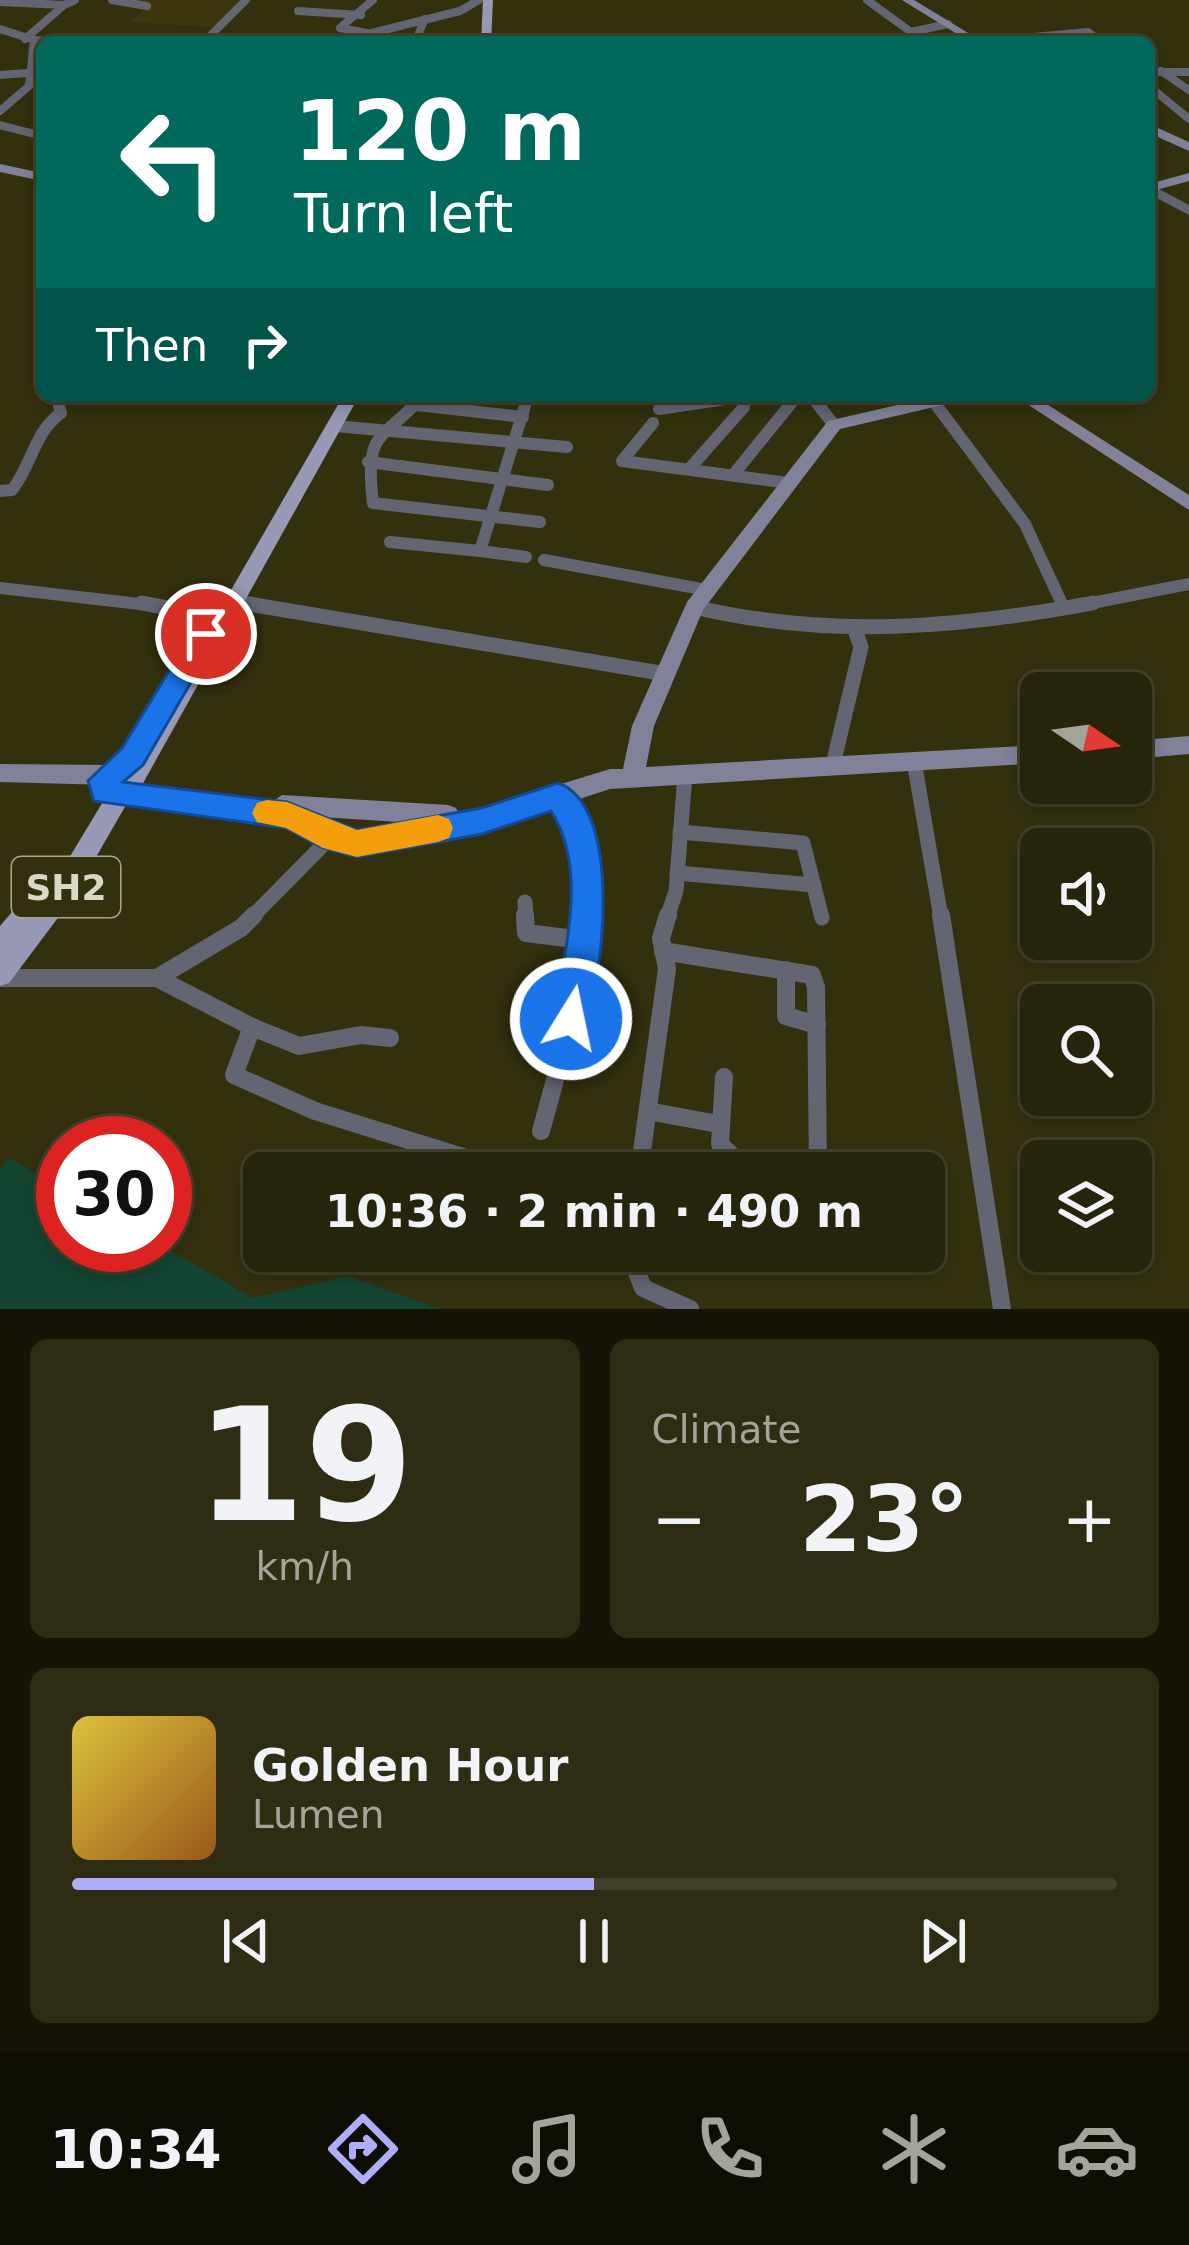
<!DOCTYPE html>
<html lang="en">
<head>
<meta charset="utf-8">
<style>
  :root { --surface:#26240a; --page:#2e2c13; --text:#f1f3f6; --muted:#a4a49c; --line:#42412b; --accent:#aeaefb }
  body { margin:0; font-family:"DejaVu Sans",sans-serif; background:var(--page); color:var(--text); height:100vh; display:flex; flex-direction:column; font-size:45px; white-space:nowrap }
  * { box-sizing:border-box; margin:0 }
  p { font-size:39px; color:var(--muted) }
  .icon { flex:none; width:66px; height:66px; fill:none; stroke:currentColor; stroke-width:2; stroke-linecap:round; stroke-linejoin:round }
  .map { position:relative; height:1309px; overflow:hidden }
  .side { display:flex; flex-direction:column; gap:30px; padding:30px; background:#151406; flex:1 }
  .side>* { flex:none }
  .guide { position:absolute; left:36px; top:36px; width:1119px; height:366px; border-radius:18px; box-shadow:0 6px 18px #0003,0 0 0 3px var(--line); background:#00695c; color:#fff; overflow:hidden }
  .needle { width:78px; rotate:103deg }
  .tools { position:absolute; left:1020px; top:672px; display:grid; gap:24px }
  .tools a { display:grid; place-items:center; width:132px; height:132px; border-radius:18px; background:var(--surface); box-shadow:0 6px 18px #0003,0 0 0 3px var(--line); font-size:60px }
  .speed { position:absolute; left:36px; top:1116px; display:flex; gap:24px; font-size:60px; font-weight:700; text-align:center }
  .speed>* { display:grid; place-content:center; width:156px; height:156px; border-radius:50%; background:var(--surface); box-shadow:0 6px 18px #0003,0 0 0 3px var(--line); line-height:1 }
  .speed .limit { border:18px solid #d22; background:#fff; color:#111 }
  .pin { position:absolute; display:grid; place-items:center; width:102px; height:102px; color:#fff; margin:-51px; border:6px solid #fff; border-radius:50%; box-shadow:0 3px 12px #0007 }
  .me { position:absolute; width:132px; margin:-66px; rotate:10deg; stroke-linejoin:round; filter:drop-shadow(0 0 9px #0008) }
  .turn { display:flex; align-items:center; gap:42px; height:252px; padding:0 60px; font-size:54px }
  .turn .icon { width:156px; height:156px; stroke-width:2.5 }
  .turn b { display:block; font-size:84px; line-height:102px }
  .then { display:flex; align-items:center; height:114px; padding:0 60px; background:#0003; gap:24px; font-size:45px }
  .big { font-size:90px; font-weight:700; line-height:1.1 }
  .side .tile { flex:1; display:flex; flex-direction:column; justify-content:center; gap:18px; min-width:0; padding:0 42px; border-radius:18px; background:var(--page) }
  .side .dial { align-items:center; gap:0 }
  .dial b { font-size:156px; line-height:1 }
  .song { display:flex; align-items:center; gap:36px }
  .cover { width:144px; height:144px; border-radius:18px; background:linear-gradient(135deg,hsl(50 70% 55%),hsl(30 70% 35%)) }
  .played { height:12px; border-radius:6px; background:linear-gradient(90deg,var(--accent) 50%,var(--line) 50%) }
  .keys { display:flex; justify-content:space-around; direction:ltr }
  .heat { display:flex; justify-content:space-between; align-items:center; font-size:66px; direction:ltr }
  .side .tiles { flex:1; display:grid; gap:30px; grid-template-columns:1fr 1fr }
  .tile:last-child { grid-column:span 2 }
  .trip { position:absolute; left:243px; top:1152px; width:702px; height:120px; border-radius:18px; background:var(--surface); box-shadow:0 6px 18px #0003,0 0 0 3px var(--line); font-weight:700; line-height:120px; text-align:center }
  .tabs { display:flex; height:192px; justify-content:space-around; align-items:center; background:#0f0e04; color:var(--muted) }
  .tabs .icon { width:84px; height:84px }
  .tabs .on { color:var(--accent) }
  .tabs b { font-size:54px; color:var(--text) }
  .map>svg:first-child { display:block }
  .built { fill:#3c370c }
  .green { fill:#144532 }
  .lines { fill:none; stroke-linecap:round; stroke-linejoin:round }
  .street-far4 { stroke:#646573; stroke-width:8 }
  .street-far3 { stroke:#646573; stroke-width:9 }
  .street-far2 { stroke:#646573; stroke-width:12 }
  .street-far1 { stroke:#646573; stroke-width:15 }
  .street { stroke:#646573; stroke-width:18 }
  .secondary { fill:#818299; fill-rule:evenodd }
  .primary { fill:#9899b7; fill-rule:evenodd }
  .route { fill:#1a73e8; stroke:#114b97; stroke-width:3 }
  .slow { fill:#f59e0b }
  .labels { text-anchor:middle; stroke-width:12; stroke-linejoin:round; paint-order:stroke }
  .shield { fill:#33300e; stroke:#a8a68f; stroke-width:3 }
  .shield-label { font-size:36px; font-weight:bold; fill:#dad8c6 }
</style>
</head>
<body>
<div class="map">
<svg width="1189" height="1309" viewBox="0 0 1189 1309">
  <rect width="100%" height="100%" fill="#33300e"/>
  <!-- built -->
  <path class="built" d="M131 0H242L226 28 130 22 151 4Z"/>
  <!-- green -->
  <path class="green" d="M9 1158 63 1189V1245H160L253 1298 348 1276 440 1309H0V1171Z"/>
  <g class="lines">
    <!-- street-far4 -->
    <g class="street-far4">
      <path d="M112 0 147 6"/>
      <path d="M867 0 911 32"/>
      <path d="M0 2 64 5 75 0"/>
      <path d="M298 11 361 15"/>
      <path d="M0 29 34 40 29 86 0 111"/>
      <path d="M367 33 340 28 373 0"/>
      <path d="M25 39 64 5"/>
      <path d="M34 40 62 42"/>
      <path d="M204 42 246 0"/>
      <path d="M336 42 460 11 479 0"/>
      <path d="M415 42 425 19"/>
      <path d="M924 42 911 32 948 24"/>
      <path d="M978 42 1088 32 1101 42"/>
      <path d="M1161 71 1189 90"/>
      <path d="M1149 72H1189"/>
      <path d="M0 75 27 73"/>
      <path d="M1149 86 1189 119"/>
      <path d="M0 125 42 136"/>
    </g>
    <!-- street-far3 -->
    <path class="street-far3" d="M1155 192 1189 210"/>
    <!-- street-far2 -->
    <g class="street-far2">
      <path d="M423 396C382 442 364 428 373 503L540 522"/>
      <path d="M826 396 813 398 834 425"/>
      <path d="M934 402 1025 524 1063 606"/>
      <path d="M417 405 523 417"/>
      <path d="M659 409 745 396"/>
      <path d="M653 423 622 461 788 483"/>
      <path d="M335 426 567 447"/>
      <path d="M368 462 548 485"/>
      <path d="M690 468 744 407"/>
      <path d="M733 475 797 396"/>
      <path d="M0 491 12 490C32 465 34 432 61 413L58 402"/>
      <path d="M390 542 480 551"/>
      <path d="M526 557 480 551 528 396"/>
      <path d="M544 560 707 590"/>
      <path d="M0 588 157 606"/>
      <path d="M234 601 261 606"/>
      <path d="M1077 606 1189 584"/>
    </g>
    <!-- street-far1 -->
    <g class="street-far1">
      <path d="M142 603 215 617"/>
      <path d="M243 603 666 674"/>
      <path d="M694 607C829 639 958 628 1093 603"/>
      <path d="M835 756 861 647 855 630"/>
      <path d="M914 761 941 918"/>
      <path d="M558 796 582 836 587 918"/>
      <path d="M680 832 803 843 822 918"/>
      <path d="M677 873 814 885"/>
      <path d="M525 902 526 918"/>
      <path d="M251 918 332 836"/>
      <path d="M667 918 676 891 685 774"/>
    </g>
    <!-- street -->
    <g class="street">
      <path d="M525 915 526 933 583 940"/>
      <path d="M941 915 1002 1309"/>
      <path d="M663 951 812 975 816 987 818 1168"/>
      <path d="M786 970V1016L817 1025"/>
      <path d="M0 978H157L241 928 254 915"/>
      <path d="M157 978 252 1027 234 1075 315 1111 514 1173"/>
      <path d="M252 1027 299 1046 361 1035 390 1038"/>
      <path d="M724 1077 720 1144 747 1171"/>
      <path d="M648 1111 718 1124"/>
      <path d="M541 1131 570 1025 587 915"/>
      <path d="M639 1173 667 969 661 938 668 915"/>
      <path d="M629 1251 643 1288 690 1309"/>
    </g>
    <!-- secondary -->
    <g class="secondary">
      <path d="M902 0H914L983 42H970Z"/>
      <path d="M1149 124 1189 142V151L1149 133Z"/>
      <path d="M0 164 42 173V181L0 172Z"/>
      <path d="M1189 173V181L1149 192V184Z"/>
      <path d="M936 396H966L964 400 840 429 703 610 654 726 646 767 1041 745V763L610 789 482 831 357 854 325 846 308 833 286 825 121 803 113 800 109 793 113 786 121 783 271 803 282 795 448 805 456 808 460 815 610 769H623L632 726 687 602 828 421ZM320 817 415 823C371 831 361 840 320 817Z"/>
      <path d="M1015 396H1034L1189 495V510Z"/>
      <path d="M1189 736V754L1131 759V741Z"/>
      <path d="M0 764 109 765 117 768 120 775 117 782 109 785 0 782Z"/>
    </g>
    <!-- primary -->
    <g class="primary">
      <path d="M483 0H493L491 42H481Z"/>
      <path d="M343 396H359L137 794 130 798 72 899 9 983 0 986V926L41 878 50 875 57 878 104 800 94 796 90 789 106 766 130 765Z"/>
    </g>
  </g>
  <!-- route -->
  <path class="route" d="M206 624 219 634 143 765 123 782 287 802 357 830 482 808 558 783C624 806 604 981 583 1031L571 1036 558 1031 553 1019C564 953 589 870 551 811L482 834 357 857 323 848 286 828 94 801 88 781 122 748 196 627Z"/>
  <!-- slow -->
  <path class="slow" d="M267 800 287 802 357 830 438 815 449 819 453 828 449 838 438 842 357 857 323 848 286 828 257 822 252 813 257 803Z"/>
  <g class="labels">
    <!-- shield labels -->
    <rect class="shield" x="12" y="857" width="108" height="60" rx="9"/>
    <g class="shield-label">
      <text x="66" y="900">SH2</text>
    </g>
  </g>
</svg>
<div class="tools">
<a><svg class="needle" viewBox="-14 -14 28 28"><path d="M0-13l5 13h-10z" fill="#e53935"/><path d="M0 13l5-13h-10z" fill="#a4a49c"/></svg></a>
<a><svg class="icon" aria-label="sound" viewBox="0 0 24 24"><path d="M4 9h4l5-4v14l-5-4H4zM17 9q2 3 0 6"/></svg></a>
<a><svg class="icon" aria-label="search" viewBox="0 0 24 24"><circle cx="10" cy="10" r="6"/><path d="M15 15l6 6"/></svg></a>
<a><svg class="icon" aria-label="layers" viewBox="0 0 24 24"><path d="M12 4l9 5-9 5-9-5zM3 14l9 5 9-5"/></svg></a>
</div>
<div class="speed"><div class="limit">30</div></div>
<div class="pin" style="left:206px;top:634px;background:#d93025"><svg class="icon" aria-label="arrive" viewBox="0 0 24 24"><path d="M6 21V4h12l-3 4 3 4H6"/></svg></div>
<svg class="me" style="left:571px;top:1019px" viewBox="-20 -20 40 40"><circle r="17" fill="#1a73e8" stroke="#fff" stroke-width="3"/><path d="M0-11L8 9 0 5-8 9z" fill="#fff"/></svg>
<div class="trip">10:36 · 2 min · 490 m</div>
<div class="guide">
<div class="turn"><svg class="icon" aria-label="left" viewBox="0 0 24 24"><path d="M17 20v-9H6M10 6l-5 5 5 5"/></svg><div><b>120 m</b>Turn left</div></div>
<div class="then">Then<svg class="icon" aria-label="right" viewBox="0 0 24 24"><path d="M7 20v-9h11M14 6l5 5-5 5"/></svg></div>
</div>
</div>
<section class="side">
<div class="tiles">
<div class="tile dial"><b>19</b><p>km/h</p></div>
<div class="tile"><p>Climate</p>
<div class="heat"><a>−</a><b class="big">23°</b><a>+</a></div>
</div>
<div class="tile">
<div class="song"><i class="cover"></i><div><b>Golden Hour</b><p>Lumen</p></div></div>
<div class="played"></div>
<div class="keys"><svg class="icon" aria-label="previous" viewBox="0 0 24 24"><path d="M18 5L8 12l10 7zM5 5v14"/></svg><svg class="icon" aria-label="pause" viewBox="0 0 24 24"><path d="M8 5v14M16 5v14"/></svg><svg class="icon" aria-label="next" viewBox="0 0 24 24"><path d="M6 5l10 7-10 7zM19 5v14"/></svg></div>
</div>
</div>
</section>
<nav class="tabs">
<b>10:34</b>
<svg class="icon on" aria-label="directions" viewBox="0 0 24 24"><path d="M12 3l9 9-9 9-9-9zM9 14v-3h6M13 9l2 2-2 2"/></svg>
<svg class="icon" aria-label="music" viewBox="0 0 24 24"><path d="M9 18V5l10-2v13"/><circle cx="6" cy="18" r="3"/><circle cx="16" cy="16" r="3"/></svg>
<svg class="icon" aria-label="phone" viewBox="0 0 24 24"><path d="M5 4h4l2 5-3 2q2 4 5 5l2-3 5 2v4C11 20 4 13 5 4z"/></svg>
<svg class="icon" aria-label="climate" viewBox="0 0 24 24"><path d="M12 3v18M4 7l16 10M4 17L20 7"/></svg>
<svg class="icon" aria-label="car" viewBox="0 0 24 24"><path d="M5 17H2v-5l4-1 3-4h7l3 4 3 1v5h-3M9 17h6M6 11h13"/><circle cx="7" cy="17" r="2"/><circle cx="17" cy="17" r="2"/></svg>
</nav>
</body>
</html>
